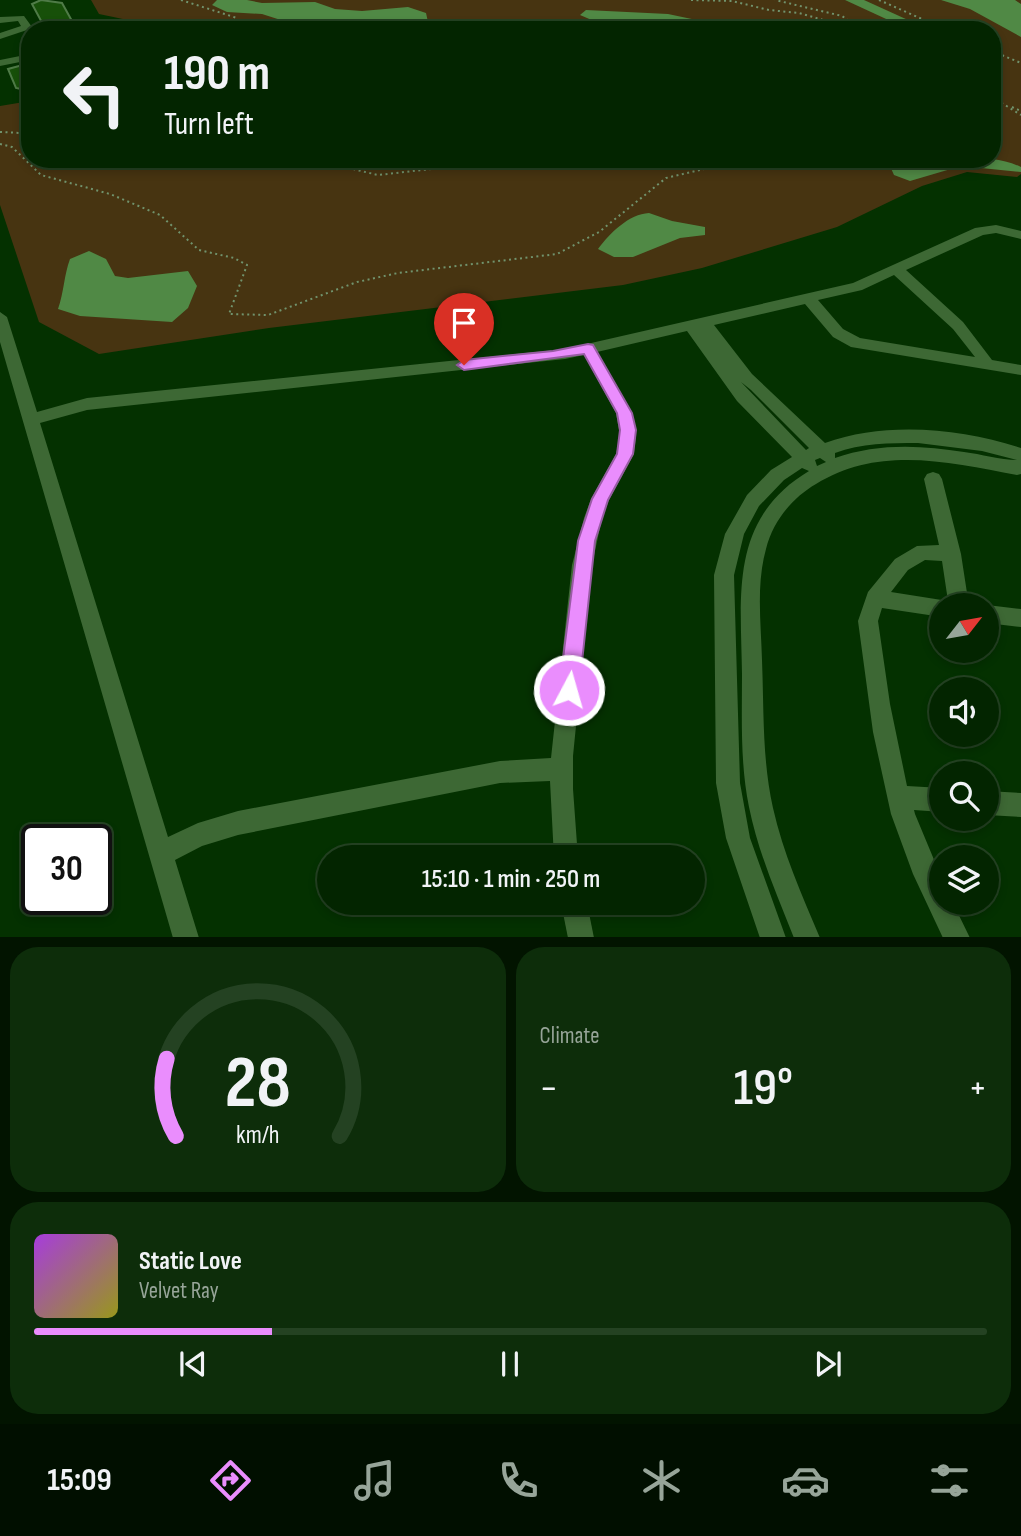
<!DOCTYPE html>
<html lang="en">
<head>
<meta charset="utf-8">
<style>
  :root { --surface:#032500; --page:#0d2d0a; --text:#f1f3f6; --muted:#97a599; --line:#244222; --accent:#ea8dfd }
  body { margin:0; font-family:"Sofia Sans Condensed",sans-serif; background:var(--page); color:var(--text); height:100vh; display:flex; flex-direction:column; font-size:26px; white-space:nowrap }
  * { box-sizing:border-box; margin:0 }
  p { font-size:23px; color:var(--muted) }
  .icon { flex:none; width:38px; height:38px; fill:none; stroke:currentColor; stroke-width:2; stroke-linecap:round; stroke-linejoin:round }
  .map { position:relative; height:937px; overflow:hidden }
  .sheet { display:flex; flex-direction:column; gap:10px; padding:10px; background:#021400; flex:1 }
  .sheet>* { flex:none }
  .banner { position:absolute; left:21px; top:21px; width:980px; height:147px; border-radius:28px; box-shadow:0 4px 10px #0003,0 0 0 2px var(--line); background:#032500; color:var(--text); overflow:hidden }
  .needle { width:46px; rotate:59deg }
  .fabs { position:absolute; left:929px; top:593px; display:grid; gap:14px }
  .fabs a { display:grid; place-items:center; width:70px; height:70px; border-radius:50%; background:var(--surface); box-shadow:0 4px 10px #0003,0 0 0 2px var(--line); font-size:35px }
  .speed { position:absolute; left:21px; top:824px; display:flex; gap:14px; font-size:35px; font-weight:700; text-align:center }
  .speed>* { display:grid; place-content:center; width:91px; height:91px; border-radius:50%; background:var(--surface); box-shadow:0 4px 10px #0003,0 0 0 2px var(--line); line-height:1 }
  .speed .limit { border:4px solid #111; border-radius:10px; background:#fff; color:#111 }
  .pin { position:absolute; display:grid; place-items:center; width:60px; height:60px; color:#fff; margin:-72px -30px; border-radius:50% 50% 50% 0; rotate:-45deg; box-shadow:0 0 7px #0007 }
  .pin .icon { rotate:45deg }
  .me { position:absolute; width:77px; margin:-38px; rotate:6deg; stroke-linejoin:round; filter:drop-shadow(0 0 5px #0008) }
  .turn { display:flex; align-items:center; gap:24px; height:147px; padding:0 28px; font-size:32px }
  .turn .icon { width:91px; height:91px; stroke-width:2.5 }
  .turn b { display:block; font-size:49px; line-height:60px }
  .big { font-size:52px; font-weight:600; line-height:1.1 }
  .sheet .tile { flex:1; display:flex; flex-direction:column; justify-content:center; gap:10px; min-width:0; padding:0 24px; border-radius:28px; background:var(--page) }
  .sheet .dial { align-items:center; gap:0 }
  .dial svg { height:182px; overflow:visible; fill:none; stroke:var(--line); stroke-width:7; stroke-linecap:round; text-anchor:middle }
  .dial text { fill:var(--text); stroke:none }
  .song { display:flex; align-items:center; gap:21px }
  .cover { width:84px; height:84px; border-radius:10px; background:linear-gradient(135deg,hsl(280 70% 55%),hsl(60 70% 35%)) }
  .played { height:7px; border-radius:4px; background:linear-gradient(90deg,var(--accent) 25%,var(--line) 25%) }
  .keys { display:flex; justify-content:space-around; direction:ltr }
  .heat { display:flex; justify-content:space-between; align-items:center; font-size:38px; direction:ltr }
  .sheet .tiles { flex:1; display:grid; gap:10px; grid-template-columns:1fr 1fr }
  .tile:last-child { grid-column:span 2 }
  .trip { position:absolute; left:317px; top:845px; width:388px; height:70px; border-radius:35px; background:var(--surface); box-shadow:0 4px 10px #0003,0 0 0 2px var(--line); font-weight:600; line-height:70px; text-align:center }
  .tabs { display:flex; height:112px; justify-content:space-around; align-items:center; background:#010f00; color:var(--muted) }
  .tabs .icon { width:49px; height:49px }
  .tabs .on { color:var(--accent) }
  .tabs b { font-size:32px; color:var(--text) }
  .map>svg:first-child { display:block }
  .green { fill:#473411 }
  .water { fill:#508945 }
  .building { fill:#175009; stroke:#4f7b47; stroke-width:2 }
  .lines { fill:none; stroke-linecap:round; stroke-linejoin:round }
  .path { stroke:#71936d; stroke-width:2; stroke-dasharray:2 3.5; stroke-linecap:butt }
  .minor { fill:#3d6834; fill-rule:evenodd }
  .route { fill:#ea8dfd; stroke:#985ca4; stroke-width:2 }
</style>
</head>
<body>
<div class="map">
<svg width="1021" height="938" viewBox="0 0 1021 938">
  <rect width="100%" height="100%" fill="#043100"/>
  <!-- green -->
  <path class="green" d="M1021 0V174L1017 177 967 172 922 186 837 227 702 268 623 285 269 328 99 354 39 322 0 205V106L30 101V159H338L385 167 443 159H992V30H175L99 14 91 0Z"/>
  <!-- water -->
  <g class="water">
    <path d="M217 0H247L262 3 315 2 335 9 362 11 408 7 426 13 428 22 312 30 262 14 227 12 212 5Z"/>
    <path d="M845 0H864L930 30H910Z"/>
    <path d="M941 0H1015L1021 4V37L970 9Z"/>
    <path d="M586 10 668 14 744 30H615L580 15Z"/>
    <path d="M908 159C943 159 989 152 1021 167V172L961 166 910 181 894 175 889 164Z"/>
    <path d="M649 213 672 221 705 227V235L680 238 633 257H614L598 249C610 233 629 214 649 213Z"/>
    <path d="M89 251 106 259 115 276 128 278 188 271 197 286 188 308 172 322 80 316 58 309C64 292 64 275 70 259Z"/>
  </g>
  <!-- building -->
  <g class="building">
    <path d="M41 0 62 3 77 30H46L32 4Z"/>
    <path d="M30 63V91L16 88 8 69Z"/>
  </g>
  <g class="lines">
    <!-- path -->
    <g class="path">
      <path d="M181 0 237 18 239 23 230 29 234 30"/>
      <path d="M691 0 732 1 769 10 799 13 851 28 855 25 842 16 775 0"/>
      <path d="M879 0 947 30"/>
      <path d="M992 51 1021 63"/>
      <path d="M992 97 1021 115"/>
      <path d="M1012 107 1021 111"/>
      <path d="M0 132 21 133 30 138"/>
      <path d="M0 144 12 147 41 175 110 194 160 215 199 250 234 258 247 265 229 314 268 315 357 282 398 273 557 254 599 232 666 178 747 159"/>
      <path d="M277 159 340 166 378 175 521 159"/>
    </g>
    <!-- minor -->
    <g class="minor">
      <path d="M24 16 32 27 30 29 0 39V33L21 26 18 21 0 23V17Z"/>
      <path d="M30 54V60L0 66V60Z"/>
      <path d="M996 225 1021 231V239L996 233 983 235 906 270 963 322 992 360 1021 365V375L851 347 833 337 805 304 714 325 752 374 825 443C885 421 961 428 1021 448V474L1017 475C950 462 878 445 816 484 792 498 773 521 766 549 756 585 761 623 762 660 764 709 762 759 773 808 783 853 802 895 820 938H794C777 895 758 852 749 807 740 763 742 718 742 674 741 594 729 519 809 471L802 468 784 480 759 506 744 534 734 575 740 783 750 838 786 938H760L726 838 716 783 714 575 725 534 747 495 771 470 792 457 737 401 687 331 597 352 632 413 636 436 634 454 609 500 602 518 592 565 573 756V789L578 858H554L550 781 500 783 238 835 202 846 175 860 199 938H173L0 342V312L7 317 37 412 87 398 565 349 853 283 975 228ZM894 275 953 329 975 357 860 338 843 329 818 300 862 290ZM584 355 616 413 620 436 616 454 591 499 584 518 572 565 551 758 500 761 238 811 198 823 168 837 40 423 87 410 565 359ZM741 382 751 390 809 448 806 450ZM918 443 982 451 1017 460C1000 460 981 454 964 452 921 445 877 443 835 458V453C861 443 890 443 918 443ZM820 458 826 462 817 466 815 460Z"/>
      <path d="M933 472 939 474 942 479 961 554 969 606H942V617L882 608 878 621 890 704 907 786 942 788V812L914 810 915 814 942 879V903H953L970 938H943L913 874 891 814 873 732 858 621 868 592 895 559 917 546 939 545 924 479 927 474ZM925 560 942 561 948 601 891 592 908 570Z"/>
      <path d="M987 605 1021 609V627L987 623Z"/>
      <path d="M987 791 1021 793V817L987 815Z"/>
      <path d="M561 903H587L594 938H568Z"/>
    </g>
  </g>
  <!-- route -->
  <path class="route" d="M588 344 593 345 632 413 636 430 633 454 608 500 595 541 579 690 576 696 569 699 562 696 559 690 578 541 592 499 617 454 620 430 617 413 584 354 464 370 457 365 464 360 553 351Z"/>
</svg>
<div class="fabs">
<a><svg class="needle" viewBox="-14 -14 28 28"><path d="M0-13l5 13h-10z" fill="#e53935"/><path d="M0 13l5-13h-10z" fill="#97a599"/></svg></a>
<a><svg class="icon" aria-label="sound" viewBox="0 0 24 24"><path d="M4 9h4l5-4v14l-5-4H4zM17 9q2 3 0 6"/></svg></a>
<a><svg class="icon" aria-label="search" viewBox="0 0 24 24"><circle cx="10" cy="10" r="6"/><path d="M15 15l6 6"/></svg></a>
<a><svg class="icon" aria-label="layers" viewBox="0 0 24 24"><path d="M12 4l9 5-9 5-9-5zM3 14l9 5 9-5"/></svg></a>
</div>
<div class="speed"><div class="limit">30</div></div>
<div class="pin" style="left:464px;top:365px;background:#d93025"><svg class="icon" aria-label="arrive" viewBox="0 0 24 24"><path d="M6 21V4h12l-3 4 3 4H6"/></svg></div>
<svg class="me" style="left:569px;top:690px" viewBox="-20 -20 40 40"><circle r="17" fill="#ea8dfd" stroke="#fff" stroke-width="3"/><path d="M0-11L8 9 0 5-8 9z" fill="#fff"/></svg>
<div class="trip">15:10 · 1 min · 250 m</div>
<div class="banner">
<div class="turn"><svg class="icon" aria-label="left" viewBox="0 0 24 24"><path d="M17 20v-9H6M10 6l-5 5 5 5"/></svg><div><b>190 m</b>Turn left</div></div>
</div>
</div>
<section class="sheet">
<div class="tiles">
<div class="tile dial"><svg viewBox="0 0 100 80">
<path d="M14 69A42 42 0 1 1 86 69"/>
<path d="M14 69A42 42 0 0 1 10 35" stroke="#ea8dfd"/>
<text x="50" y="56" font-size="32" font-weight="700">28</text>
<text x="50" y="72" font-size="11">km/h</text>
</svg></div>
<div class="tile"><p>Climate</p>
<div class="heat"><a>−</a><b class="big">19°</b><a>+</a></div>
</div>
<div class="tile">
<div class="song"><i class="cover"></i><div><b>Static Love</b><p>Velvet Ray</p></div></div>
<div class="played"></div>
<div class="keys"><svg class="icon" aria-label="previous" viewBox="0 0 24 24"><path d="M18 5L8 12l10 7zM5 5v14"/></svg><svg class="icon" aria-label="pause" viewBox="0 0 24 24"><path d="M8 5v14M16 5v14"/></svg><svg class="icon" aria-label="next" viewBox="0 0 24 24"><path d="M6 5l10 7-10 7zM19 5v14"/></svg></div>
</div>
</div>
</section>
<nav class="tabs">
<b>15:09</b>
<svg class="icon on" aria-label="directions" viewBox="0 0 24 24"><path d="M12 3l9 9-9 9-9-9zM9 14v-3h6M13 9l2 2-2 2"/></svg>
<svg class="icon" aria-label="music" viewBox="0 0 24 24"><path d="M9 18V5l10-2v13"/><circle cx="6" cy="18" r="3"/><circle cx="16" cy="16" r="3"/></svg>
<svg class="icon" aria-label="phone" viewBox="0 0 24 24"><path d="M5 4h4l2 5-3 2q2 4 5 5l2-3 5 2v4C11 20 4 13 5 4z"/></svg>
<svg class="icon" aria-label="climate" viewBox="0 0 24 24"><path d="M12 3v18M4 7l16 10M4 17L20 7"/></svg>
<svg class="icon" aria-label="car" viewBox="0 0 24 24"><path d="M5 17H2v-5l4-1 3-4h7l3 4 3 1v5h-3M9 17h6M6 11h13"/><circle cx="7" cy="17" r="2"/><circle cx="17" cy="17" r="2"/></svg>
<svg class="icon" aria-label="filters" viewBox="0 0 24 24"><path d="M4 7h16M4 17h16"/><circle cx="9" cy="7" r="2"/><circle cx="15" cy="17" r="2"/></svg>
</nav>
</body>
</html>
